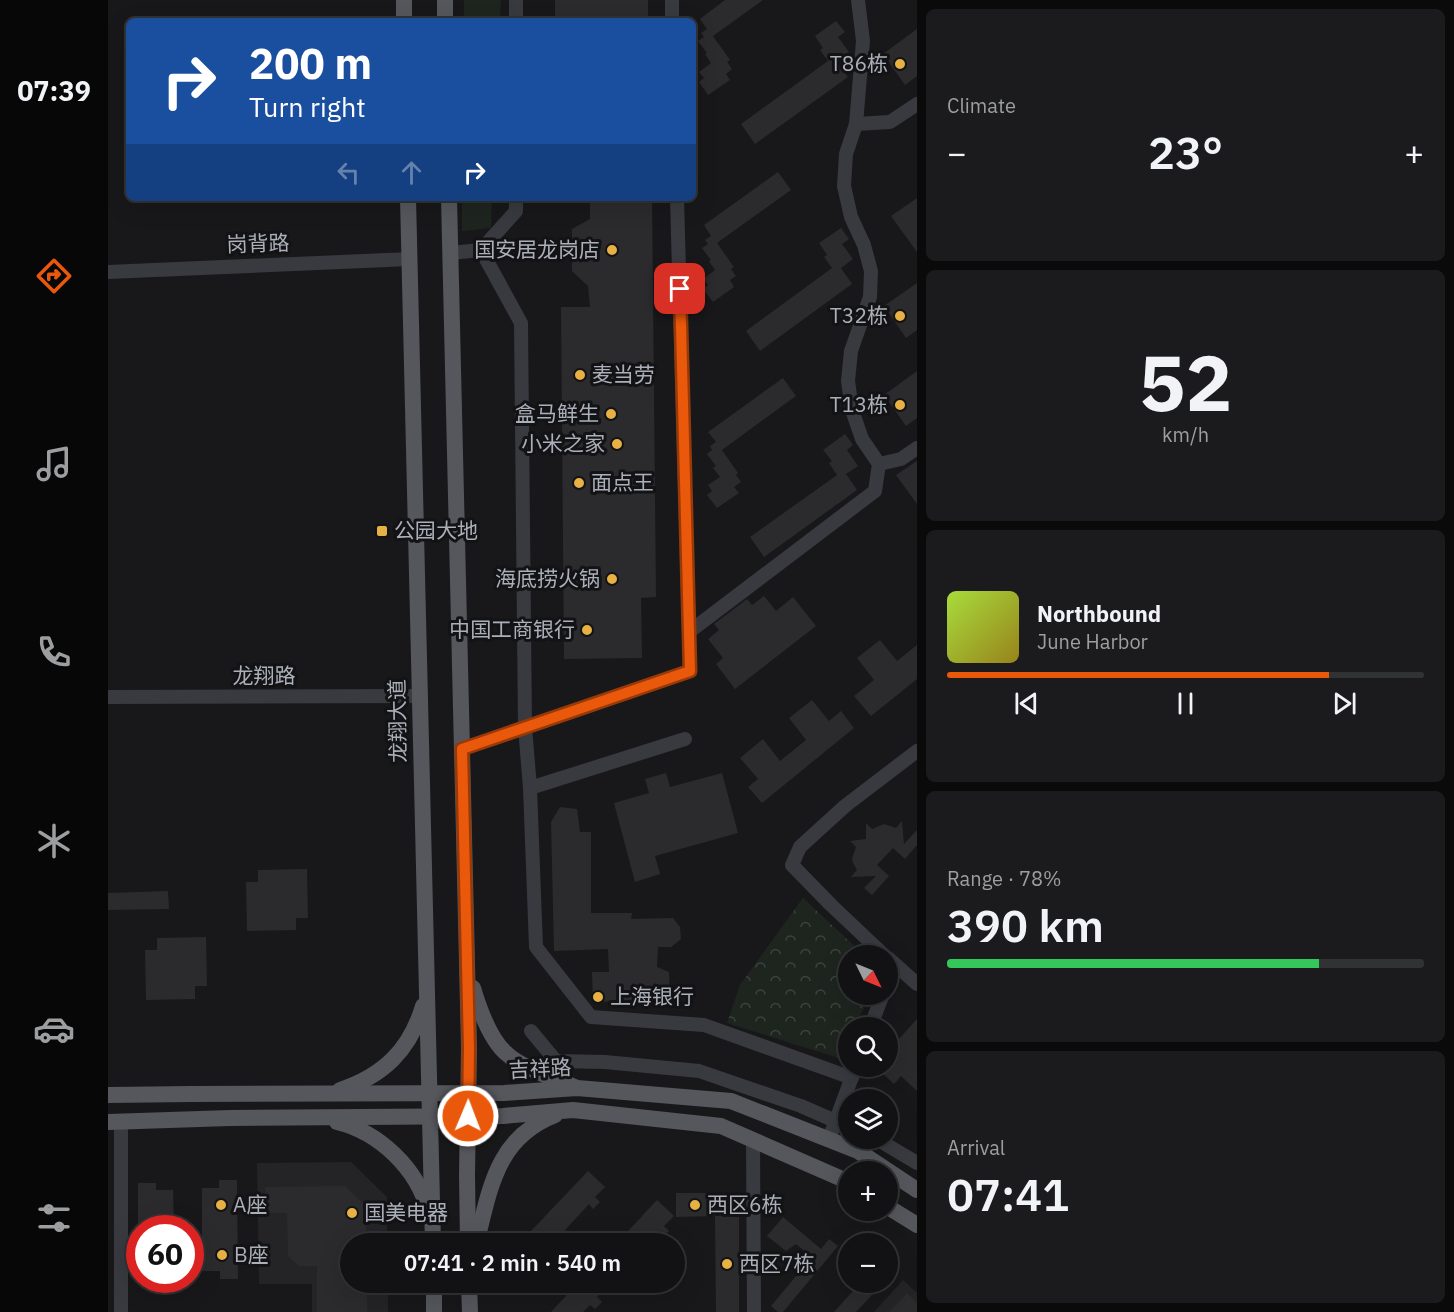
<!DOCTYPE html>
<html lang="en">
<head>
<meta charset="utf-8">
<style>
  :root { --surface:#121214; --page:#1b1b1d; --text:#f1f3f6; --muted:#9c9ea0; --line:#313234; --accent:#ea580c }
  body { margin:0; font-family:"IBM Plex Sans","Noto Sans SC",sans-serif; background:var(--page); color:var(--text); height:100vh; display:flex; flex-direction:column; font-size:22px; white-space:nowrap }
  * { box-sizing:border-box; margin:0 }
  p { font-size:20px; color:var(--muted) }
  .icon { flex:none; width:33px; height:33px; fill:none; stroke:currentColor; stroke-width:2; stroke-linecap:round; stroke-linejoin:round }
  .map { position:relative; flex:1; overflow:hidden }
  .panel { display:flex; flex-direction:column; gap:9px; padding:9px; background:#0a0a0b; width:537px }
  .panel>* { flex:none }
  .hud { position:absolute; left:18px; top:18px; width:570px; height:183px; border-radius:9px; box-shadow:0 6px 24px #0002,0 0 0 2px var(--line); background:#1a4fa0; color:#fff; overflow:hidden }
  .needle { width:39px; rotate:133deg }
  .fabs { position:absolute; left:730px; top:945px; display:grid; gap:12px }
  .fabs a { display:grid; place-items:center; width:60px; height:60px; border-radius:50%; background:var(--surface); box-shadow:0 6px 24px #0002,0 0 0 2px var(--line); font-size:30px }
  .speed { position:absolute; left:18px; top:1215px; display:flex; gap:12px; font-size:30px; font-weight:700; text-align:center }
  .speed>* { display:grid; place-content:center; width:78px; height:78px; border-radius:50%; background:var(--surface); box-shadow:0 6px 24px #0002,0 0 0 2px var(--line); line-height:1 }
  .speed .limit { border:9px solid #d22; background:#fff; color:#111 }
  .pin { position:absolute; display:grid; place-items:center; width:51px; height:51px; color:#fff; margin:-26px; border-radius:12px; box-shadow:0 3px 9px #0006 }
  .me { position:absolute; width:66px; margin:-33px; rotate:1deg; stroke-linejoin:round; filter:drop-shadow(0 0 4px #0008) }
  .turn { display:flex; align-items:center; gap:21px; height:126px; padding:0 24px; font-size:27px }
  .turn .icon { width:78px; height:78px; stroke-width:2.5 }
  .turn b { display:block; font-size:42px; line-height:51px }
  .lanes { display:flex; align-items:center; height:57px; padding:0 24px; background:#0003; justify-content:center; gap:30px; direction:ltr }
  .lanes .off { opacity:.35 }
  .big { font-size:45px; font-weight:600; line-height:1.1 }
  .panel .widget { flex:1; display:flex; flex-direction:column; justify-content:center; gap:9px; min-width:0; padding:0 21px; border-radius:9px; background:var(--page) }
  .panel .dial { align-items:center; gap:0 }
  .dial b { font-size:78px; line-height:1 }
  .song { display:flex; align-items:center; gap:18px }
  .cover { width:72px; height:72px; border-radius:9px; background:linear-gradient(135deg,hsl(80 70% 55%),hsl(50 70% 35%)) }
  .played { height:6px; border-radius:3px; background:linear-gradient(90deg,var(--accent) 80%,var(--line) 80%) }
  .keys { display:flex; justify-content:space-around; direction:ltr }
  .heat { display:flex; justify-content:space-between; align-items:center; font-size:33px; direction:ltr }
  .charge { height:9px; border-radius:4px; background:linear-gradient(90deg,#34c759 78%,var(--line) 0) }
  .trip { position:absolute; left:232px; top:1233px; width:345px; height:60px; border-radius:30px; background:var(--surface); box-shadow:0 6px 24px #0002,0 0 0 2px var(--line); font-weight:600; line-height:60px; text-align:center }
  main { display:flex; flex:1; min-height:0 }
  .dock { display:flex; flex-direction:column; width:108px; justify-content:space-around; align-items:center; background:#070708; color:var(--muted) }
  .dock .icon { width:42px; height:42px }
  .dock .current { color:var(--accent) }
  .dock b { font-size:27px; color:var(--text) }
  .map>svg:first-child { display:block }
  .built { fill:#242427 }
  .park { fill:url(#park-crowns) }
  .garden { fill:#1e251f }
  .building { fill:#2b2b2e }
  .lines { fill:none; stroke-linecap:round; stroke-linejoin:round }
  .minor { stroke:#393a3f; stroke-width:14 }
  .major { stroke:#55575d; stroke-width:16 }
  .route-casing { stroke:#983908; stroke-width:15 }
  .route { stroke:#ea580c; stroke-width:10 }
  .poi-dot { fill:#e7b243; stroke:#131315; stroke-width:2 }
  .labels { text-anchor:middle; stroke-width:6; stroke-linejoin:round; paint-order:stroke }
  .poi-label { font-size:21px; fill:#abafb9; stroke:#131315; text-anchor:start }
  .street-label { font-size:21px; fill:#abafb9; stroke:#131315 }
</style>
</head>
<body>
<main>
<nav class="dock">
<b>07:39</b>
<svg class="icon current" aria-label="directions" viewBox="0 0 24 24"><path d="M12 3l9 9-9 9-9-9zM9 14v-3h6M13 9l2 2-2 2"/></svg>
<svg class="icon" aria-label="music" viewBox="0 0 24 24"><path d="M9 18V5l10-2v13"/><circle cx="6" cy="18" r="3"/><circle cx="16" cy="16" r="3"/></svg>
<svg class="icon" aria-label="phone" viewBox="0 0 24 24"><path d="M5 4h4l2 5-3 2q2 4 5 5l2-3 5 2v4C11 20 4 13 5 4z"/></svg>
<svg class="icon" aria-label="climate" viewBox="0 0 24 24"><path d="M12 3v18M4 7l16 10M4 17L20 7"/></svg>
<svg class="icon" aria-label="car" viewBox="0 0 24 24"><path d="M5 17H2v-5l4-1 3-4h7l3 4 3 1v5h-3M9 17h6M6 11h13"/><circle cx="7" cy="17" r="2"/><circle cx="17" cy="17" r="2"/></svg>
<svg class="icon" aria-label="filters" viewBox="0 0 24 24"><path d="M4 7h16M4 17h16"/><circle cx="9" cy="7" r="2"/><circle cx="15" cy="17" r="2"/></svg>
</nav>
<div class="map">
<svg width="809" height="1312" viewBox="0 0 809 1312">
  <defs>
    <pattern id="park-crowns" width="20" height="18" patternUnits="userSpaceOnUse" patternTransform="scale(1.5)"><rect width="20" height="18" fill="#1e251f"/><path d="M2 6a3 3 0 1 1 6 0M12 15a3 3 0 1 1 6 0" fill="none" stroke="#3c423d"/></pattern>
  </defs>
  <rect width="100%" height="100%" fill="#18181a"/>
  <!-- built -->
  <g class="built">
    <path d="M243 1162 279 1197V1243L243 1244V1282L280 1283V1312H204V1284H151L149 1163Z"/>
    <path d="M795 1280 809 1293V1312H766Z"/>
  </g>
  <!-- park -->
  <path class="park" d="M695 898 756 955 741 956V994L763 995 746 1027 741 1028V1038L731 1058 619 1023 632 985Z"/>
  <!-- garden -->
  <g class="garden">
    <path d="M356 0H393L392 21H356Z"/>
    <path d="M354 198H384L383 228 354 231Z"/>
  </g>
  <!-- building -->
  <g class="building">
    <rect x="447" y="0" width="93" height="21"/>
    <path d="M617 0H655L605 36 622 60 619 62 624 69 618 74 622 80 600 95 591 82 596 78 591 72 603 63 597 54 599 53 590 41 596 37 593 33 599 29 592 19Z"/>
    <path d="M728 21 737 32 730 37 741 52 729 61 740 77 647 144 633 124 720 61 712 50 715 48 707 36Z"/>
    <path d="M809 29V76L797 85 775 54Z"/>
    <path d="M670 172 683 190 609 243 626 267 623 269 628 276 622 280 626 287 605 302 595 289 600 285 595 279 607 270 601 261 603 260 594 248 600 244 597 240 603 236 596 225Z"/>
    <path d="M482 198H544L548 597 533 598 534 658 456 659 453 307H482L480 286 464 271V229L482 219Z"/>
    <path d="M809 198V252L783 216Z"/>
    <path d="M733 228 741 239 734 244 745 259 733 268 744 284 652 351 638 331 724 268 716 257 719 255 711 243Z"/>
    <path d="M809 283V330L798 338 776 306Z"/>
    <path d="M809 371V418L798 426 776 395Z"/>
    <path d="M675 378 688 396 614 450 630 473 628 475 633 482 626 487 631 493 609 508 599 495 604 491 600 485 612 477 605 468 608 466 599 454 604 450 602 446 608 442 600 432Z"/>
    <path d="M737 434 745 445 739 450 750 466 738 474 749 490 656 557 642 537 729 475 721 463 724 461 715 450Z"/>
    <path d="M809 461V504L788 475Z"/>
    <path d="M656 596 668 611 685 597 708 626 627 689 608 664 615 658 600 639 611 630 606 624 639 599 644 605Z"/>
    <path d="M772 640 789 661 809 645V679L763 716 746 696 766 680 749 658Z"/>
    <path d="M704 700 721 721 733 711 746 728 654 803 640 787 650 779 632 758 655 739 672 761 698 740 681 718Z"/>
    <path d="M558 773 562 787 614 773 630 833 547 856 552 874 527 882 506 803 541 793 537 779Z"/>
    <path d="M452 807 469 809 472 832H483V913H524L523 919 565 918 572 927 573 939 563 947H550L549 967 561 972 562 999 485 1002 484 972H501L500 949 446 951 443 822Z"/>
    <path d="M794 821 796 844 809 830V845L797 859 785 848 769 865 781 876 764 895 756 888 768 876 743 877 749 870 745 863 744 859 748 847 742 841 758 839V823L764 829 776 824 788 828Z"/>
    <path d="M199 869 200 918H188V930L139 931 138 882H150V870Z"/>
    <path d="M60 891 61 909 0 910V893Z"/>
    <path d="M98 937 99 986H87V999L38 1000 37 950H49V938Z"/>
    <path d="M809 1019V1091L793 1076 786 1084 767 1066H780V1051Z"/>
    <path d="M480 1171 497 1187 487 1197 492 1202 485 1209 481 1204 457 1230 462 1234 455 1241 450 1237 444 1244H437L423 1231Z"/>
    <path d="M111 1180H129L130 1279H112V1271H94V1188H111Z"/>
    <path d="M30 1183H48V1190H65L66 1224H48V1228H30Z"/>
    <path d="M237 1186 258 1206V1244H243V1282H259V1312H209V1266H191L180 1256 179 1213H158L157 1187Z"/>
    <path d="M568 1193H607V1216L568 1217Z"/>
    <path d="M549 1200 566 1216 556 1226 561 1231 554 1238 550 1233 540 1244H508Z"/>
    <path d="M607 1216H631V1312H608Z"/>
    <path d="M675 1217 713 1249 721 1239 730 1246 675 1312H670L663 1306 704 1257 688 1244 678 1251 659 1236Z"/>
    <path d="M471 1282H494L498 1287 489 1297 494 1302 487 1309 482 1305 475 1312H443Z"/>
    <path d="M753 1282H776L748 1312H726Z"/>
    <path d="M799 1293 809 1303V1312H781Z"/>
  </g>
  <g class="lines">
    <!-- minor -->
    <g class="minor">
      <path d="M564 0V21"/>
      <path d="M408 21V0"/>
      <path d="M748 124 782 122 809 104"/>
      <path d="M408 198V211L373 250 413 323 417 727 422 788 428 947 483 1017 596 1025 744 1078"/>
      <path d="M342 253 373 250"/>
      <path d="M0 272 302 259"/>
      <path d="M771 464 793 459 809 448"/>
      <path d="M581 632 767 491 771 464 754 439 744 410 740 381 743 351 762 297 763 271 756 245 743 217 736 186 738 154 748 124 755 41 750 0"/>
      <path d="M0 697 312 696"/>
      <path d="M354 749 582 671 569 198"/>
      <path d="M422 788 577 739"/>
      <path d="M777 956 723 905 684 865 692 847 737 806 809 751"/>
      <path d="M780 958 809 984"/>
      <path d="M780 980 786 964"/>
      <path d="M762 1028 775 994"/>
      <path d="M423 1031 448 1061 497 1062 591 1071 693 1106 741 1127"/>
      <path d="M13 1122V1312"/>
      <path d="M767 1138 809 1163"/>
      <path d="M721 1139 748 1066"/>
      <path d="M645 1140 646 1312"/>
    </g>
    <!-- major -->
    <g class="major">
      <path d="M296 0V21"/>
      <path d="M337 0V21"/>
      <path d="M300 198 325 1244"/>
      <path d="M341 198 361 1048 359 1175 360 1244"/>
      <path d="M365 988C371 1008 383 1041 399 1054 414 1068 448 1079 467 1087"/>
      <path d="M232 1090C275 1076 302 1050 315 1006"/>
      <path d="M0 1095 83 1094 396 1093 469 1088 623 1101 750 1151 809 1190"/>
      <path d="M0 1122 122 1118 395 1116 465 1110 613 1126 741 1182"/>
      <path d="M229 1122C271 1132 310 1169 320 1211"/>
      <path d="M780 1207 809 1225"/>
      <path d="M368 1244C382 1189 388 1138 447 1115"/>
      <path d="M326 1282V1312"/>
      <path d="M361 1282 362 1312"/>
    </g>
  </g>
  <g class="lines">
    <!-- route casing -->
    <g class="route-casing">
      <path id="route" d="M360 1116 361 1048 354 749 582 671 572 289"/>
    </g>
    <!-- route -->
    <use href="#route" class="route"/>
  </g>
  <!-- markers -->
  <g class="poi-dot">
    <circle cx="792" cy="64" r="6"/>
    <circle cx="504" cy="250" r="6"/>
    <circle cx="792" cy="316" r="6"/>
    <circle cx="472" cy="375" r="6"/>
    <circle cx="792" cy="405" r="6"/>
    <circle cx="503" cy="414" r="6"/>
    <circle cx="509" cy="444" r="6"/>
    <circle cx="471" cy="483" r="6"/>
    <rect x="268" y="525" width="12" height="12" rx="3"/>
    <circle cx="504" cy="579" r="6"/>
    <circle cx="479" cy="630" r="6"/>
    <circle cx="490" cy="997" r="6"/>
    <circle cx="113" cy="1205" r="6"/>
    <circle cx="587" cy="1205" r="6"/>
    <circle cx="244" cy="1213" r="6"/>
    <circle cx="114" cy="1255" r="6"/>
    <circle cx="619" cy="1264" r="6"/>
  </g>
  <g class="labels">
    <!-- poi labels -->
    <g class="poi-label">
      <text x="780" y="71" text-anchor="end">T86栋</text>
      <text x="492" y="257" text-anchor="end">国安居龙岗店</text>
      <text x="780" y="323" text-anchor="end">T32栋</text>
      <text x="484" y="382">麦当劳</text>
      <text x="780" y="412" text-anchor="end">T13栋</text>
      <text x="491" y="421" text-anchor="end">盒马鲜生</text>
      <text x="497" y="451" text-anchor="end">小米之家</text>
      <text x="483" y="490">面点王</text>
      <text x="286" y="538">公园大地</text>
      <text x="492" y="586" text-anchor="end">海底捞火锅</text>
      <text x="467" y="637" text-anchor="end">中国工商银行</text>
      <text x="502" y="1004">上海银行</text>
      <text x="125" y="1212">A座</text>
      <text x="599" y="1212">西区6栋</text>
      <text x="256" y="1220">国美电器</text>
      <text x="126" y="1262">B座</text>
      <text x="631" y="1271">西区7栋</text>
    </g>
    <!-- street labels -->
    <g class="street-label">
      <text transform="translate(150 244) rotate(-2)" y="7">岗背路</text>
      <text x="156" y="683">龙翔路</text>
      <text transform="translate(290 721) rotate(-91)" y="7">龙翔大道</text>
      <text transform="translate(432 1069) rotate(-3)" y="7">吉祥路</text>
    </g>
  </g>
</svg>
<div class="fabs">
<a><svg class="needle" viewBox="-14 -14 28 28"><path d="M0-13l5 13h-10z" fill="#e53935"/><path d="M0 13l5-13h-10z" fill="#9c9ea0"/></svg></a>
<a><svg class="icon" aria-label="search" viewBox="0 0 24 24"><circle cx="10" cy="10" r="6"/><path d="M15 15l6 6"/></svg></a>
<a><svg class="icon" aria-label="layers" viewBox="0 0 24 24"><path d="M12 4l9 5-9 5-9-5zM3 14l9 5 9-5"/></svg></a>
<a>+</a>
<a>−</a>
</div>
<div class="speed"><div class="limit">60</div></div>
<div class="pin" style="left:572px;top:289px;background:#d93025"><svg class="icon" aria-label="arrive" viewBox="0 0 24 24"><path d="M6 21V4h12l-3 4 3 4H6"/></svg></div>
<svg class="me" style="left:360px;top:1116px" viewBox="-20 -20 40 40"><circle r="17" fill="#ea580c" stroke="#fff" stroke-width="3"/><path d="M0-11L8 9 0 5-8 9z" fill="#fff"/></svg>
<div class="trip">07:41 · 2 min · 540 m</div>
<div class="hud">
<div class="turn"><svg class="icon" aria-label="right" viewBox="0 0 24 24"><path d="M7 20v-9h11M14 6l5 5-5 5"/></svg><div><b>200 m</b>Turn right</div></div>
<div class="lanes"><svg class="icon off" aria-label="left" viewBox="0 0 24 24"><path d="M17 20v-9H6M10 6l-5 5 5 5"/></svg><svg class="icon off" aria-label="ahead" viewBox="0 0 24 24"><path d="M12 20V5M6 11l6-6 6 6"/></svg><svg class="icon" aria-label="right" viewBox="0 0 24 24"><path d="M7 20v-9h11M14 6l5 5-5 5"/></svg></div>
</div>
</div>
<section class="panel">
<div class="widget"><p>Climate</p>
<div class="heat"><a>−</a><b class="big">23°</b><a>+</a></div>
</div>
<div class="widget dial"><b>52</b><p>km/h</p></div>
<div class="widget">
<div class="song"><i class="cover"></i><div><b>Northbound</b><p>June Harbor</p></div></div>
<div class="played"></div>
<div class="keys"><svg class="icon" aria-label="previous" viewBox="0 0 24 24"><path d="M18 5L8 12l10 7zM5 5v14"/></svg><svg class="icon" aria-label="pause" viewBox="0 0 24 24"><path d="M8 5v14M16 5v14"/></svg><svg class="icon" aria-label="next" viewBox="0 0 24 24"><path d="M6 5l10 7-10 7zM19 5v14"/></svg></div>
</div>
<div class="widget"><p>Range · 78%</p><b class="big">390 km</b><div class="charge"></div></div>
<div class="widget"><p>Arrival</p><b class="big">07:41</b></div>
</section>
</main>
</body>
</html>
